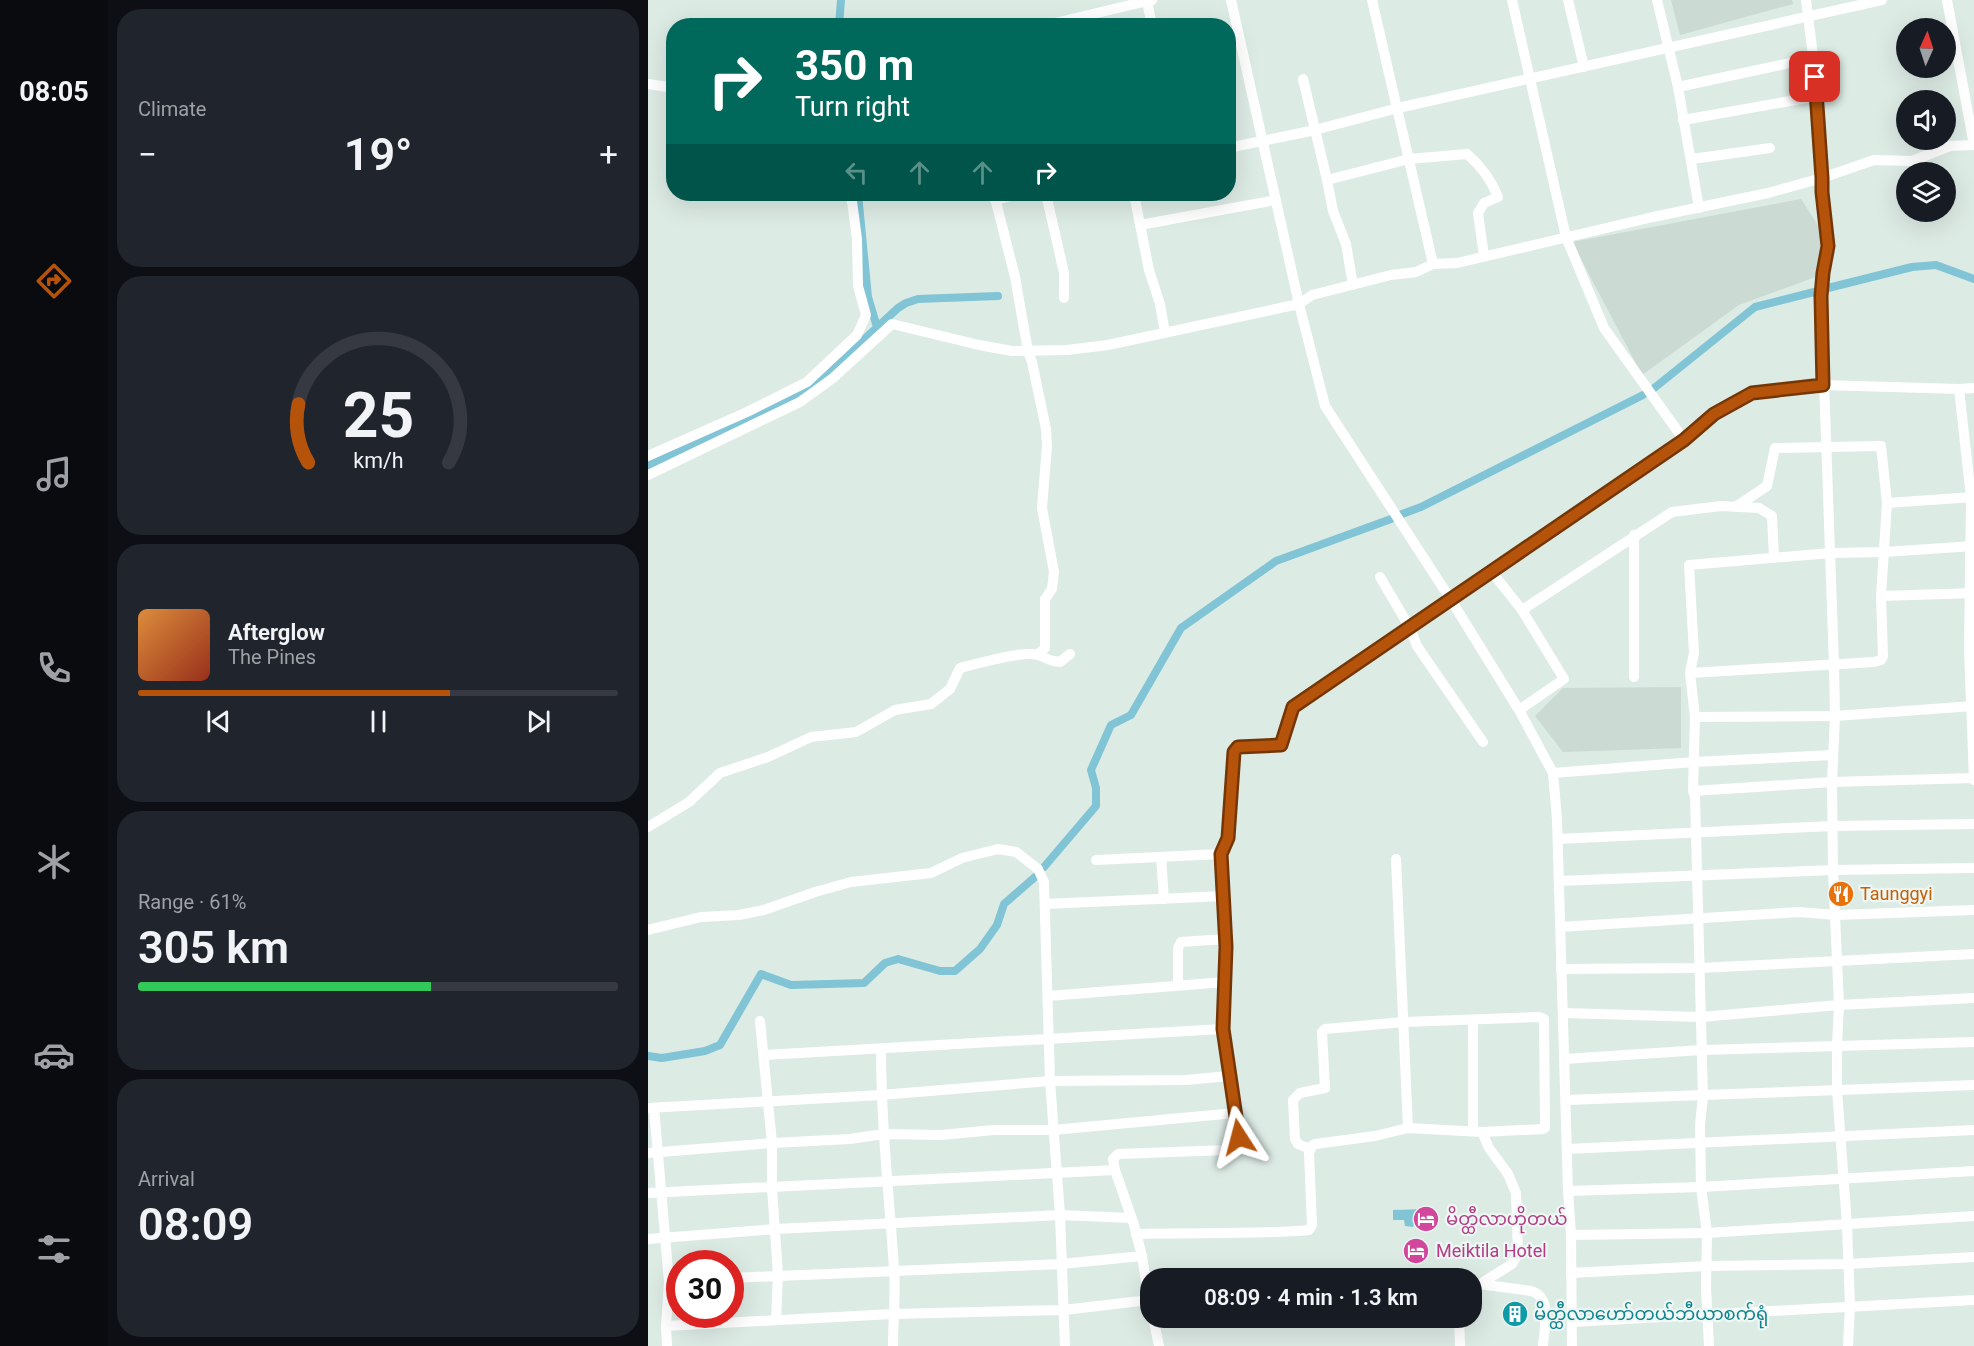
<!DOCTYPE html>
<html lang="en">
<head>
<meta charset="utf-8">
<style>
  :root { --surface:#171b24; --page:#20242c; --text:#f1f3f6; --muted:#9ea1a6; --line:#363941; --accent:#b45309 }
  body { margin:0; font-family:Roboto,"Noto Sans Myanmar",sans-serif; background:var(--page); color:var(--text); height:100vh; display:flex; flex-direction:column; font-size:22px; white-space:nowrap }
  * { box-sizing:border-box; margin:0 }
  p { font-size:20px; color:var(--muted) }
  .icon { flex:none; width:33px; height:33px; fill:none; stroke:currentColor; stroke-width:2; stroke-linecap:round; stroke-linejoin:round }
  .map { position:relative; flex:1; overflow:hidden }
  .drawer { display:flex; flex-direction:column; gap:9px; padding:9px; background:#0d0f14; width:540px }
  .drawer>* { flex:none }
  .hud { position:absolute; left:18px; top:18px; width:570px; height:183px; border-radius:24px; box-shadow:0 6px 24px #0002; background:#00695c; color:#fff; overflow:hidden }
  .needle { width:39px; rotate:3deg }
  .tools { position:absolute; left:1248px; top:18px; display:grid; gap:12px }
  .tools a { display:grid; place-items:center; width:60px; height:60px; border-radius:50%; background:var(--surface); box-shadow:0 6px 24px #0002; font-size:30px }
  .speed { position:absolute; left:18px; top:1250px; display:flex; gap:12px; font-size:30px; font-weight:700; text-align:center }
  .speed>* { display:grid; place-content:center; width:78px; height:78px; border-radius:50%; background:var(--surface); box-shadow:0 6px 24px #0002; line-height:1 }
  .speed .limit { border:9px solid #d22; background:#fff; color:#111 }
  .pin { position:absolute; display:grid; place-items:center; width:51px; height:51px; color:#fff; margin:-26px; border-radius:12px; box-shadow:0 3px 9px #0006 }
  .me { position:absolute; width:66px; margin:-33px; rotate:351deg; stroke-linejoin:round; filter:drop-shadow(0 0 4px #0008) }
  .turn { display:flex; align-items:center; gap:21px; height:126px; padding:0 30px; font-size:27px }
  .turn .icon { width:78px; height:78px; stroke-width:2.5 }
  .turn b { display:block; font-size:42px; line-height:51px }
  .lanes { display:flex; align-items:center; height:57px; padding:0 30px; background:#0003; justify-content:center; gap:30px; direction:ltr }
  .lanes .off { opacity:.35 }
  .big { font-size:45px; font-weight:600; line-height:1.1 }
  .drawer .tile { flex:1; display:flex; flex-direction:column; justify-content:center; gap:9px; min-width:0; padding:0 21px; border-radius:24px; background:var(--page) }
  .drawer .dial { align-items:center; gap:0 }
  .dial svg { height:156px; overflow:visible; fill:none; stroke:var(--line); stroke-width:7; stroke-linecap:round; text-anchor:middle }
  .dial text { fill:var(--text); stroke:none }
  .song { display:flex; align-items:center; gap:18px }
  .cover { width:72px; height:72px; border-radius:9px; background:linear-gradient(135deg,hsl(30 70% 55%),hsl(10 70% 35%)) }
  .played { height:6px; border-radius:3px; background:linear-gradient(90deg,var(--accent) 65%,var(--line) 65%) }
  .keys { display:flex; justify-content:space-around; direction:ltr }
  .heat { display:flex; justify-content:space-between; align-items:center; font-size:33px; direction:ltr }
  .charge { height:9px; border-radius:4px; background:linear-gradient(90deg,#34c759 61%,var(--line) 0) }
  .trip { position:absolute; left:492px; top:1268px; width:342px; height:60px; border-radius:24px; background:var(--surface); box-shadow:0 6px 24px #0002; font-weight:600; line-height:60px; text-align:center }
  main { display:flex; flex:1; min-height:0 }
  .dock { display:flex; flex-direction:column; width:108px; justify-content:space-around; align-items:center; background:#090b0e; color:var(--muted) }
  .dock .icon { width:42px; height:42px }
  .dock .selected { color:var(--accent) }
  .dock b { font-size:27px; color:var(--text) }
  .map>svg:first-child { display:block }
  .built { fill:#ccdad4 }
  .water { fill:#80c4d5 }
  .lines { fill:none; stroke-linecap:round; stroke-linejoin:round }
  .canal { stroke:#80c4d5; stroke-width:8 }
  .minor { stroke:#fff; stroke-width:10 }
  .route-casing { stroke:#753606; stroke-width:15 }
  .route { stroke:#b45309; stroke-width:10 }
  .labels { text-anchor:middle; stroke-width:4.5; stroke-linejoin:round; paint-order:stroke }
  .food-label { font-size:18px; fill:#c56008; stroke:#eef7f3; text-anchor:start }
  .hotel-label { font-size:18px; fill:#b23c85; stroke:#eef7f3; text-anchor:start }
  .culture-label { font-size:18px; fill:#0d838f; stroke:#eef7f3; text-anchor:start }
</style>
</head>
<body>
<main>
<nav class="dock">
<b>08:05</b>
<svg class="icon selected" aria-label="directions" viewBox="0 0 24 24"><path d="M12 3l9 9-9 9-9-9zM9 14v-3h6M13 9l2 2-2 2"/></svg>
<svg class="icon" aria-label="music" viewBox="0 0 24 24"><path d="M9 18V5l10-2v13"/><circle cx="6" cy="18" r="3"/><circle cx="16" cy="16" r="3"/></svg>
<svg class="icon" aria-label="phone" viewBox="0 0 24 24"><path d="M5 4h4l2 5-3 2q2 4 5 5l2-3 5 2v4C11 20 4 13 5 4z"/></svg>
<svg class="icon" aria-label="climate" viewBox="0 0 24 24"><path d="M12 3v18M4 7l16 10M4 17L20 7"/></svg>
<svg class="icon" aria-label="car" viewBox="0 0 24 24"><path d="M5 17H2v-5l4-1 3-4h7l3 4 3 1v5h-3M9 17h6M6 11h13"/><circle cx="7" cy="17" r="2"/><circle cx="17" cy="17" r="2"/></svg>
<svg class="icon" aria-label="filters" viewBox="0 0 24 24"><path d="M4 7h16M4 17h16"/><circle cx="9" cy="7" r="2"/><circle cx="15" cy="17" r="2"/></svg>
</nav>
<section class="drawer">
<div class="tile"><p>Climate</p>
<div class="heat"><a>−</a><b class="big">19°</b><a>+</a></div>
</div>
<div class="tile dial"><svg viewBox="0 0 100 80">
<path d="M14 69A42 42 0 1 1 86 69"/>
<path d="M14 69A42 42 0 0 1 9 39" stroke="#b45309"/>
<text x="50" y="56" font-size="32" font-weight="700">25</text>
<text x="50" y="72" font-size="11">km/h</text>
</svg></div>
<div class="tile">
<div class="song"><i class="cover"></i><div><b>Afterglow</b><p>The Pines</p></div></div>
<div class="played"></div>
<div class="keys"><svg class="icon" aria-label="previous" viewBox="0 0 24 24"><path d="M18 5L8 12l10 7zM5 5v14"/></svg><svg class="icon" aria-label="pause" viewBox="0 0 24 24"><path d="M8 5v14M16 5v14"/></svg><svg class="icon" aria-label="next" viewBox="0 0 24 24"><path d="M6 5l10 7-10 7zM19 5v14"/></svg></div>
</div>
<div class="tile"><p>Range · 61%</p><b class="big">305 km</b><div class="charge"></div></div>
<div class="tile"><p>Arrival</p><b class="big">08:09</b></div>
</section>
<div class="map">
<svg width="1326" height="1346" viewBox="0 0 1326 1346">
  <rect width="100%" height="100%" fill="#ddebe5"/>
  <!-- built -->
  <g class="built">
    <path d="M1023 0H1144L1145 4 1032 35Z"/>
    <path d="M1153 199 1175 233 1173 275 1091 305 994 375 924 242Z"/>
    <path d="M1033 687V748L915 752 887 716 915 688Z"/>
  </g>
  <!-- water -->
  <path class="water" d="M778 1209 779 1219 767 1220 765 1227 757 1226 756 1220H745V1210Z"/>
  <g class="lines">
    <!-- canal -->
    <g class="canal">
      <path d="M191 26 193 0"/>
      <path d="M210 194 220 297 229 327"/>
      <path d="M1180 288 1264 267 1288 265 1326 279"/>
      <path d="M1005 389 1107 307 1170 291"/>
      <path d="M0 466 167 385 250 308 258 303 270 299 350 296"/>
      <path d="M754 514 773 507 995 395"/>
      <path d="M396 867 448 806V788L443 770 463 725 483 715 533 628 628 561 743 519"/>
      <path d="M0 1056 14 1058 57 1051 72 1045 113 974 143 985 216 983 237 963 250 959 292 971H307L332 949 349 925 356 904 387 877"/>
    </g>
    <!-- minor -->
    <g class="minor">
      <path d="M583 0 651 304 677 406 803 600 871 710 905 773 909 819 920 1191 923 1235 924 1346"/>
      <path d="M724 0 785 264"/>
      <path d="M864 0 918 237 956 328 1036 440"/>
      <path d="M920 0 936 67"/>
      <path d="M1009 0 1030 87 1051 208"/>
      <path d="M1158 0 1170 96 1174 192 1180 246 1175 273 1173 296 1186 665 1187 716 1184 782 1185 870 1191 1005 1189 1045V1090L1199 1225 1202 1306 1200 1346"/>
      <path d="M1299 0 1326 145"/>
      <path d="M499 1 504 26"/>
      <path d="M394 26 504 0"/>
      <path d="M655 79 679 180 685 211 698 244 705 285"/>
      <path d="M0 84 26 88"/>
      <path d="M1030 87 1165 58"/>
      <path d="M1035 120 1170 96"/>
      <path d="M580 148 667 130 750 108 1234 0"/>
      <path d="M1044 159 1122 148"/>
      <path d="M679 180 761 159 819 154C833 166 843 179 850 197L836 203 830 213 836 256"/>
      <path d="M346 194 367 277 380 351 384 362 398 429 399 446 394 508 406 572 404 589 397 599V648L390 654"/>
      <path d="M398 194 416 273V298"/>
      <path d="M486 194 501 270 512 304 517 333"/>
      <path d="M347 200 372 194"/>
      <path d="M492 225 628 200"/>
      <path d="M1311 389 1323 497 1321 650 1326 780"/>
      <path d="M0 456 99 412 159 382 209 335 218 315 210 286 209 239 203 194"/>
      <path d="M0 475 152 402 185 378 244 324 331 345 364 351 419 350 460 345 651 304 664 295 743 275 768 272 785 264 809 263 1005 217 1120 193 1174 178 1226 160 1264 161 1302 146 1326 145"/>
      <path d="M1239 503 1326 497"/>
      <path d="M986 535V677"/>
      <path d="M843 571 874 610 916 679 871 710"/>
      <path d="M732 577 762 628 769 646 835 742"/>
      <path d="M1233 596 1326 593"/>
      <path d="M874 610 1024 512 1073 506 1111 508 1124 516 1126 558"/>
      <path d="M1042 673 1226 662 1233 660 1235 656 1233 596 1239 503 1233 446 1127 448 1119 486 1089 506"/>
      <path d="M1047 717 1187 716 1326 706"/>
      <path d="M905 773 1046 762 1184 755"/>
      <path d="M1045 791 1184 782 1326 778"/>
      <path d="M0 827 41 802 72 773 120 757 163 737 208 732 247 710 283 704 302 689 312 668C328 664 376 650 390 655 400 658 399 661 412 662L422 654"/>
      <path d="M910 839 1185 826 1326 824"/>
      <path d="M513 857 516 899"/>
      <path d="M748 859 760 1128"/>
      <path d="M448 860 573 854"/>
      <path d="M911 881 1185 870 1326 868"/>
      <path d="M397 904 576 896"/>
      <path d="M912 927 1151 912 1188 915 1326 910"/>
      <path d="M0 930 53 917 91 915 116 910 167 892 203 882 283 873 314 858 350 849 368 852 390 869 396 882 402 1081 412 1215 417 1346"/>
      <path d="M913 969 1052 968 1326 954"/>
      <path d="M530 985V948L533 942 578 939"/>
      <path d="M400 996 577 982"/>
      <path d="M915 1013 1053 1017 1191 1005 1326 998"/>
      <path d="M825 1020V1131"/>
      <path d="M112 1021 124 1143V1188L130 1275 128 1320"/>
      <path d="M233 1049C233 1122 241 1195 246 1268 248 1294 245 1320 245 1346"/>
      <path d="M116 1055 575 1029"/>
      <path d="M916 1059 1054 1050 1326 1042"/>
      <path d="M581 1076 575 1029 578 947 573 854 581 838 586 752 589 747 633 745 645 707 1036 440 1066 414 1104 393 1175 385 1311 389 1326 388"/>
      <path d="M918 1100 1326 1085"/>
      <path d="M0 1108 233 1095 402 1081 538 1080 581 1076 591 1137 589 1146 580 1150 470 1154 465 1159 467 1170 486 1225 494 1256 413 1264 82 1278"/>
      <path d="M6 1108 21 1282 18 1326 19 1346"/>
      <path d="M920 1149 1326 1130"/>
      <path d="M0 1153 124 1143 202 1139 236 1134 293 1135 346 1130H405L587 1113"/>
      <path d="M920 1191 1053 1187 1326 1171"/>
      <path d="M0 1193 467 1170"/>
      <path d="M488 1234C546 1232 604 1235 661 1230L664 1225 661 1153 664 1146 667 1144 727 1136 760 1128 834 1132 895 1129 897 1128V1123L896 1019 891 1017 756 1022 677 1029 674 1032 677 1088 652 1093 645 1100 647 1139 650 1144 662 1149"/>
      <path d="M923 1235 1059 1233 1326 1216"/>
      <path d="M0 1239 128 1229 412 1215 483 1218"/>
      <path d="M923 1273 1058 1266 1200 1264 1326 1257"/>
      <path d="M831 1284 883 1291C905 1297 896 1328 895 1346"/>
      <path d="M824 1289 864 1264 870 1253 868 1193 860 1174 841 1148 834 1132"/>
      <path d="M505 1317 511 1346"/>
      <path d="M811 1317 812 1346"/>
      <path d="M924 1322 1326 1300"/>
      <path d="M18 1326 245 1314 416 1310 501 1300 494 1256"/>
      <path d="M1061 1346 1058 1288 1059 1233 1053 1187 1052 1125 1055 1096 1047 797 1045 791 1047 717 1042 673 1046 653 1041 565 1183 553 1236 552 1326 546"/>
    </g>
  </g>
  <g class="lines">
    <!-- route casing -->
    <g class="route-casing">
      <path id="route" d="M591 1137 575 1029 578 947 573 854 580 838 586 752 590 747 633 745 645 707 1036 440 1066 414 1104 393 1175 385 1173 296 1175 273 1180 246 1174 192V178L1167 77"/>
    </g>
    <!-- route -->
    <use href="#route" class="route"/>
  </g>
  <!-- icons -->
  <defs>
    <g id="restaurant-disc" transform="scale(1.35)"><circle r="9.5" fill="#e8710a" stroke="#eef7f3"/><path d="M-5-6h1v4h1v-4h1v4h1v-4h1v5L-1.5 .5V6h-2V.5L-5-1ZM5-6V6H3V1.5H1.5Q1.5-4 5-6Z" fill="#fff"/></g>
    <g id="hotel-disc" transform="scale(1.35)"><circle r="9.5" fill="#d1479c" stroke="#eef7f3"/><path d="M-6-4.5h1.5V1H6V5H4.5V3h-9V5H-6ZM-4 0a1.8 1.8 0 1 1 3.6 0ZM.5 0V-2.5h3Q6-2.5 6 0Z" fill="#fff"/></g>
    <g id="building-disc" transform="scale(1.35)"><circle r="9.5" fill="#0f9aa8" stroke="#eef7f3"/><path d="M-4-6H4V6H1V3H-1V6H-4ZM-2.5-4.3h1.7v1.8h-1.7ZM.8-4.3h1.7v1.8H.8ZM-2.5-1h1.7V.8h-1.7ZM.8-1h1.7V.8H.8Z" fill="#fff"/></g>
  </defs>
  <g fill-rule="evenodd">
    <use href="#restaurant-disc" x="1193" y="894"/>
    <use href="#hotel-disc" x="778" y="1219"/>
    <use href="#hotel-disc" x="768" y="1251"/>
    <use href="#building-disc" x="867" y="1314"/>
  </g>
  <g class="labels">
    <!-- food labels -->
    <g class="food-label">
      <text x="1212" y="900">Taunggyi</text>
    </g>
    <!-- hotel labels -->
    <g class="hotel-label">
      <text x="798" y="1225">မိတ္ထီလာဟိုတယ်</text>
      <text x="788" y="1257">Meiktila Hotel</text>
    </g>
    <!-- culture labels -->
    <g class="culture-label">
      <text x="886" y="1320">မိတ္ထီလာဟော်တယ်ဘီယာစက်ရုံ</text>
    </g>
  </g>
</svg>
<div class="tools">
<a><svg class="needle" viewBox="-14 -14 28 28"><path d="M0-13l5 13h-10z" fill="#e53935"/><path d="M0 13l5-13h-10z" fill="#9ea1a6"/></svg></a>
<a><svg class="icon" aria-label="sound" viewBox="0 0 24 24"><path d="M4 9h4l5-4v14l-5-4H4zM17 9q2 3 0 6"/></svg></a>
<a><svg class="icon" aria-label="layers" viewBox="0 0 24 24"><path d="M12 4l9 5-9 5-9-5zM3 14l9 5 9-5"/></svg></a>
</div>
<div class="speed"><div class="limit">30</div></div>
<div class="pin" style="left:1167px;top:77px;background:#d93025"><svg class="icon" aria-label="arrive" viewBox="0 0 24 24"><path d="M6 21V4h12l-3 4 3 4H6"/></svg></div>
<svg class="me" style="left:591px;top:1137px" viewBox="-20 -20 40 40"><path d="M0-17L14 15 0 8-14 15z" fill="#b45309" stroke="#fff" stroke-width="4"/></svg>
<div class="trip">08:09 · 4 min · 1.3 km</div>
<div class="hud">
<div class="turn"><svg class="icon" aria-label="right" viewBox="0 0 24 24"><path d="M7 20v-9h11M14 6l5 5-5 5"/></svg><div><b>350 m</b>Turn right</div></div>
<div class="lanes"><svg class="icon off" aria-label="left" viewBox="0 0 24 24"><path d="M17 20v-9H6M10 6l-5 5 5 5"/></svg><svg class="icon off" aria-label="ahead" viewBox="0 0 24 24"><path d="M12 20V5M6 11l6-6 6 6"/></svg><svg class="icon off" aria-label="ahead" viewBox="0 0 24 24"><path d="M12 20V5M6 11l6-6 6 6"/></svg><svg class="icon" aria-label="right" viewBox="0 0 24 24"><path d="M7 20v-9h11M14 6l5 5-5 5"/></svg></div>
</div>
</div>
</main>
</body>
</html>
